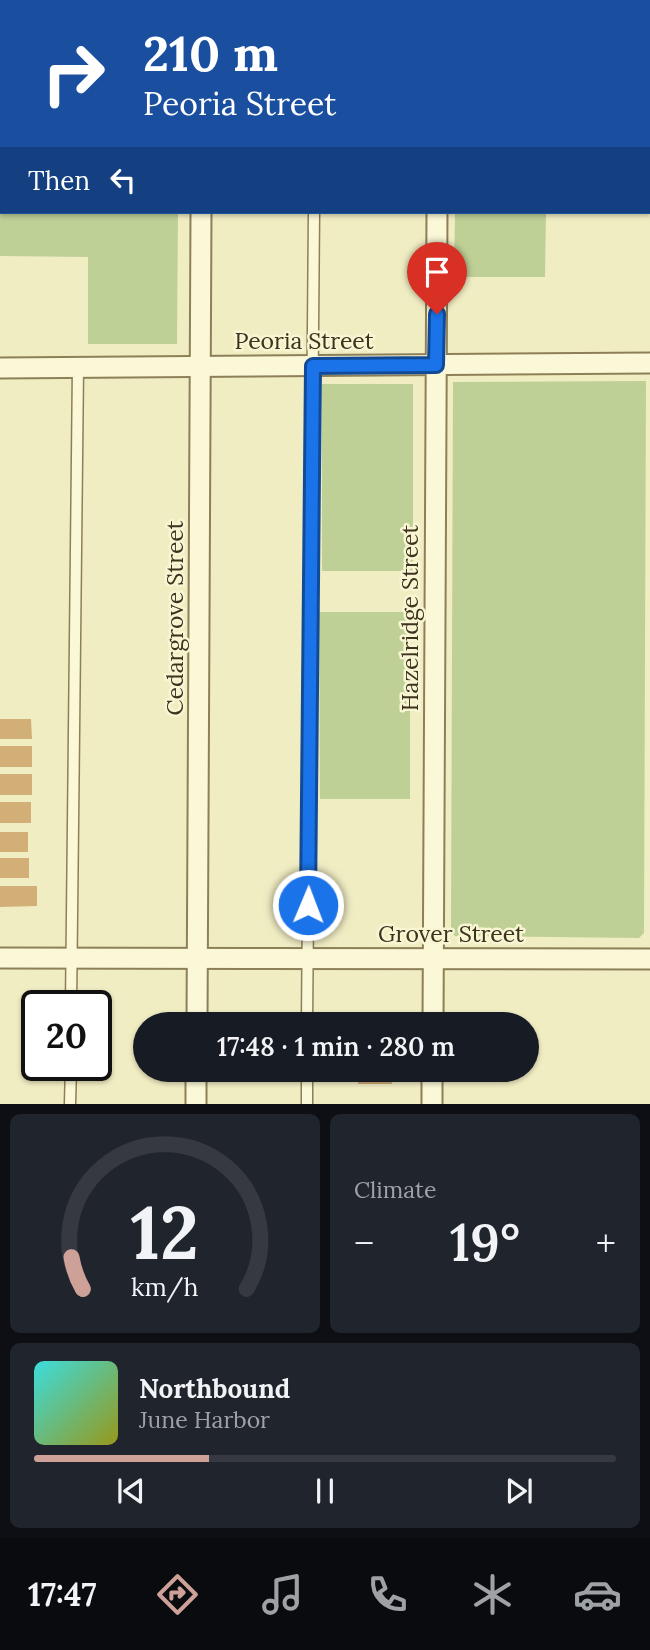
<!DOCTYPE html>
<html lang="en">
<head>
<meta charset="utf-8">
<style>
  :root { --surface:#171b24; --page:#20242c; --text:#f1f3f6; --muted:#9ea1a6; --line:#363941; --accent:#cda198 }
  body { margin:0; font-family:Lora,serif; background:var(--page); color:var(--text); height:100vh; display:flex; flex-direction:column; font-size:26px; white-space:nowrap }
  * { box-sizing:border-box; margin:0 }
  p { font-size:23px; color:var(--muted) }
  .icon { flex:none; width:38px; height:38px; fill:none; stroke:currentColor; stroke-width:2; stroke-linecap:round; stroke-linejoin:round }
  .map { position:relative; height:1104px; overflow:hidden }
  .side { display:flex; flex-direction:column; gap:10px; padding:10px; background:#0d0f14; flex:1 }
  .side>* { flex:none }
  .top-card { position:absolute; left:0px; top:0px; width:651px; height:214px; box-shadow:0 2px 5px #0004; background:#1a4fa0; color:#fff; overflow:hidden }
  .speed { position:absolute; left:21px; top:990px; display:flex; gap:14px; font-size:35px; font-weight:700; text-align:center }
  .speed>* { display:grid; place-content:center; width:91px; height:91px; border-radius:50%; background:var(--surface); box-shadow:0 2px 5px #0004; line-height:1 }
  .speed .limit { border:4px solid #111; border-radius:10px; background:#fff; color:#111 }
  .pin { position:absolute; display:grid; place-items:center; width:60px; height:60px; color:#fff; margin:-72px -30px; border-radius:50% 50% 50% 0; rotate:-45deg; box-shadow:0 0 7px #0007 }
  .pin .icon { rotate:45deg }
  .me { position:absolute; width:77px; margin:-38px; rotate:1deg; stroke-linejoin:round; filter:drop-shadow(0 0 5px #0008) }
  .turn { display:flex; align-items:center; gap:24px; height:147px; padding:0 28px; font-size:32px }
  .turn .icon { width:91px; height:91px; stroke-width:2.5 }
  .turn b { display:block; font-size:49px; line-height:60px }
  .then { display:flex; align-items:center; height:66px; padding:0 28px; background:#0003; gap:14px; font-size:26px }
  .big { font-size:52px; font-weight:600; line-height:1.1 }
  .side .card { flex:1; display:flex; flex-direction:column; justify-content:center; gap:10px; min-width:0; padding:0 24px; border-radius:10px; background:var(--page) }
  .side .dial { align-items:center; gap:0 }
  .dial svg { height:182px; overflow:visible; fill:none; stroke:var(--line); stroke-width:7; stroke-linecap:round; text-anchor:middle }
  .dial text { fill:var(--text); stroke:none }
  .song { display:flex; align-items:center; gap:21px }
  .cover { width:84px; height:84px; border-radius:10px; background:linear-gradient(135deg,hsl(180 70% 55%),hsl(60 70% 35%)) }
  .played { height:7px; border-radius:4px; background:linear-gradient(90deg,var(--accent) 30%,var(--line) 30%) }
  .keys { display:flex; justify-content:space-around; direction:ltr }
  .heat { display:flex; justify-content:space-between; align-items:center; font-size:38px; direction:ltr }
  .side .tiles { flex:1; display:grid; gap:10px; grid-template-columns:1fr 1fr }
  .card:last-child { grid-column:span 2 }
  .trip { position:absolute; left:133px; top:1012px; width:406px; height:70px; border-radius:35px; background:var(--surface); box-shadow:0 2px 5px #0004; font-weight:600; line-height:70px; text-align:center }
  .tabs { display:flex; height:112px; justify-content:space-around; align-items:center; background:#090b0e; color:var(--muted) }
  .tabs .icon { width:49px; height:49px }
  .tabs .active { color:var(--accent) }
  .tabs b { font-size:32px; color:var(--text) }
  .map>svg:first-child { display:block }
  .green { fill:#bed096 }
  .building { fill:#d2af76 }
  .lines { fill:none; stroke-linecap:round; stroke-linejoin:round }
  .service-casing { stroke:#8d7f58; stroke-width:13 }
  .minor-casing { stroke:#8d7f58; stroke-width:23 }
  .service { stroke:#fbf8d7; stroke-width:10 }
  .minor { stroke:#fbf8d7; stroke-width:19 }
  .route-casing { stroke:#114b97; stroke-width:18 }
  .route { stroke:#1a73e8; stroke-width:12 }
  .labels { text-anchor:middle; stroke-width:5; stroke-linejoin:round; paint-order:stroke }
  .street-label { font-size:23px; fill:#3c321d; stroke:#f8f5d3 }
</style>
</head>
<body>
<div class="map">
<svg width="650" height="1104" viewBox="0 0 650 1104">
  <rect width="100%" height="100%" fill="#f1edc3"/>
  <!-- green -->
  <g class="green">
    <path d="M0 172 2 212H178L177 344H88V257L0 256Z"/>
    <path d="M455 212H546L545 277H454Z"/>
    <path d="M646 381 644 933 639 938 455 936 451 932 453 382Z"/>
    <rect x="322" y="384" width="91" height="187"/>
    <path d="M319 612H410V799H320Z"/>
  </g>
  <!-- building -->
  <g class="building">
    <path d="M0 719H31L32 739H0Z"/>
    <rect x="0" y="746" width="32" height="21"/>
    <rect x="0" y="774" width="32" height="21"/>
    <rect x="0" y="802" width="31" height="21"/>
    <rect x="0" y="832" width="28" height="20"/>
    <rect x="0" y="858" width="29" height="20"/>
    <path d="M0 886H37V906L0 907Z"/>
    <rect x="358" y="1069" width="34" height="15"/>
  </g>
  <g class="lines">
    <!-- service casing -->
    <g class="service-casing">
      <g id="service">
        <path d="M314 2V0"/>
        <path d="M71 1006 78 367"/>
        <path d="M307 1024 314 212"/>
        <path d="M70 1104 71 1066"/>
        <path d="M307 1104V1069"/>
      </g>
    </g>
    <!-- minor casing -->
    <g class="minor-casing">
      <g id="minor">
        <path d="M202 2V0"/>
        <path d="M438 2V0"/>
        <path d="M0 368 650 363"/>
        <path d="M0 958 650 959"/>
        <path d="M197 1024 201 212"/>
        <path d="M433 1024 437 212"/>
        <path d="M196 1104V1069"/>
        <path d="M432 1104V1069"/>
      </g>
    </g>
    <!-- service -->
    <use href="#service" class="service"/>
    <!-- minor -->
    <use href="#minor" class="minor"/>
  </g>
  <g class="lines">
    <!-- route casing -->
    <g class="route-casing">
      <path id="route" d="M308 905 313 366 436 365 437 314"/>
    </g>
    <!-- route -->
    <use href="#route" class="route"/>
  </g>
  <g class="labels">
    <!-- street labels -->
    <g class="street-label">
      <text x="304" y="349">Peoria Street</text>
      <text transform="translate(175 618) rotate(-90)" y="8">Cedargrove Street</text>
      <text transform="translate(410 618) rotate(-90)" y="8">Hazelridge Street</text>
      <text x="451" y="942">Grover Street</text>
    </g>
  </g>
</svg>
<div class="speed"><div class="limit">20</div></div>
<div class="pin" style="left:437px;top:314px;background:#d93025"><svg class="icon" aria-label="arrive" viewBox="0 0 24 24"><path d="M6 21V4h12l-3 4 3 4H6"/></svg></div>
<svg class="me" style="left:308px;top:905px" viewBox="-20 -20 40 40"><circle r="17" fill="#1a73e8" stroke="#fff" stroke-width="3"/><path d="M0-11L8 9 0 5-8 9z" fill="#fff"/></svg>
<div class="trip">17:48 · 1 min · 280 m</div>
<div class="top-card">
<div class="turn"><svg class="icon" aria-label="right" viewBox="0 0 24 24"><path d="M7 20v-9h11M14 6l5 5-5 5"/></svg><div><b>210 m</b>Peoria Street</div></div>
<div class="then">Then<svg class="icon" aria-label="left" viewBox="0 0 24 24"><path d="M17 20v-9H6M10 6l-5 5 5 5"/></svg></div>
</div>
</div>
<section class="side">
<div class="tiles">
<div class="card dial"><svg viewBox="0 0 100 80">
<path d="M14 69A42 42 0 1 1 86 69"/>
<path d="M14 69A42 42 0 0 1 9 55" stroke="#cda198"/>
<text x="50" y="56" font-size="32" font-weight="700">12</text>
<text x="50" y="72" font-size="11">km/h</text>
</svg></div>
<div class="card"><p>Climate</p>
<div class="heat"><a>−</a><b class="big">19°</b><a>+</a></div>
</div>
<div class="card">
<div class="song"><i class="cover"></i><div><b>Northbound</b><p>June Harbor</p></div></div>
<div class="played"></div>
<div class="keys"><svg class="icon" aria-label="previous" viewBox="0 0 24 24"><path d="M18 5L8 12l10 7zM5 5v14"/></svg><svg class="icon" aria-label="pause" viewBox="0 0 24 24"><path d="M8 5v14M16 5v14"/></svg><svg class="icon" aria-label="next" viewBox="0 0 24 24"><path d="M6 5l10 7-10 7zM19 5v14"/></svg></div>
</div>
</div>
</section>
<nav class="tabs">
<b>17:47</b>
<svg class="icon active" aria-label="directions" viewBox="0 0 24 24"><path d="M12 3l9 9-9 9-9-9zM9 14v-3h6M13 9l2 2-2 2"/></svg>
<svg class="icon" aria-label="music" viewBox="0 0 24 24"><path d="M9 18V5l10-2v13"/><circle cx="6" cy="18" r="3"/><circle cx="16" cy="16" r="3"/></svg>
<svg class="icon" aria-label="phone" viewBox="0 0 24 24"><path d="M5 4h4l2 5-3 2q2 4 5 5l2-3 5 2v4C11 20 4 13 5 4z"/></svg>
<svg class="icon" aria-label="climate" viewBox="0 0 24 24"><path d="M12 3v18M4 7l16 10M4 17L20 7"/></svg>
<svg class="icon" aria-label="car" viewBox="0 0 24 24"><path d="M5 17H2v-5l4-1 3-4h7l3 4 3 1v5h-3M9 17h6M6 11h13"/><circle cx="7" cy="17" r="2"/><circle cx="17" cy="17" r="2"/></svg>
</nav>
</body>
</html>
